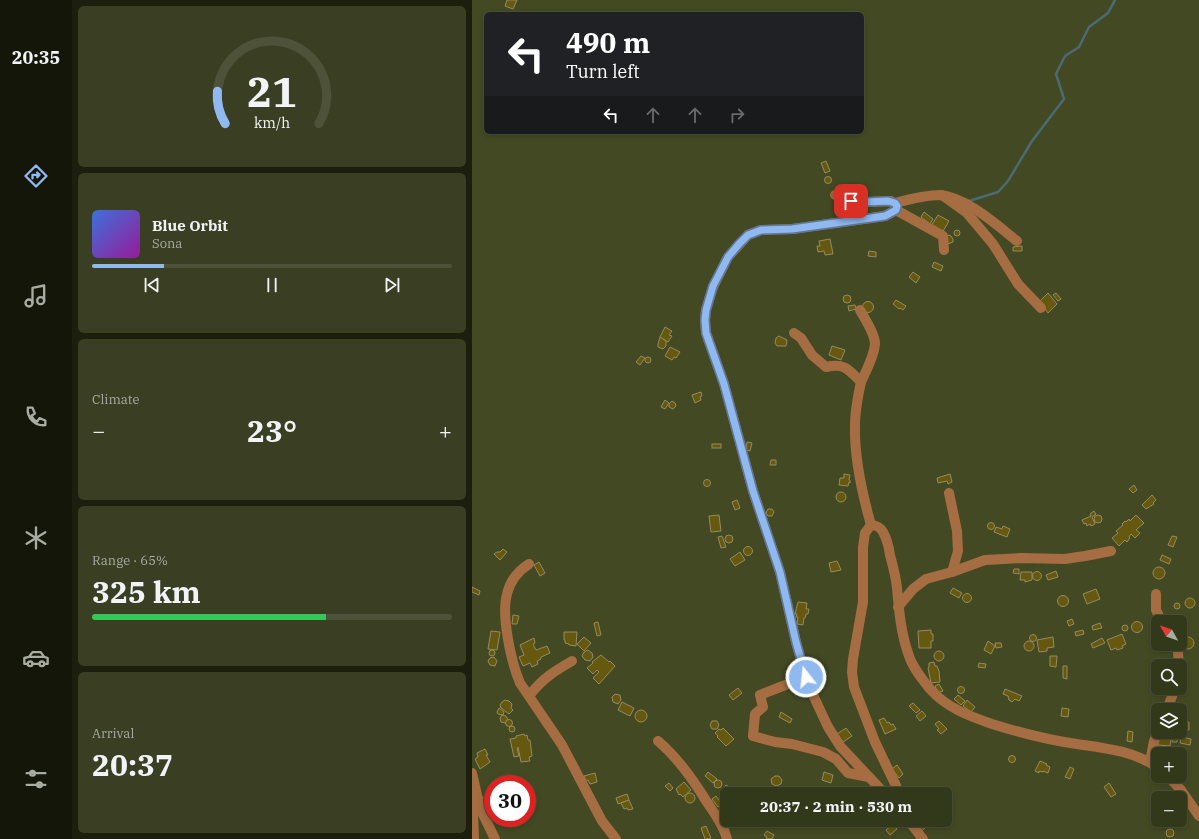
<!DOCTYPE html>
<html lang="en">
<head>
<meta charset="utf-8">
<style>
  :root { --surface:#32381a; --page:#3a3f23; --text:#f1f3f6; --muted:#a8aca2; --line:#4d5239; --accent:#90b9f0 }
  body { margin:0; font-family:"IBM Plex Serif",serif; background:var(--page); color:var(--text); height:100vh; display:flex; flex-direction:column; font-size:15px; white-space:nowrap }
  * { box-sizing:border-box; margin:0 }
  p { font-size:13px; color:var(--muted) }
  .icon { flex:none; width:22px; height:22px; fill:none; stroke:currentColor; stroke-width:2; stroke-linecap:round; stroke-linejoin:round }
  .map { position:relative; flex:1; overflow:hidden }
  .drawer { display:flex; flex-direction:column; gap:6px; padding:6px; background:#1c1f0e; width:400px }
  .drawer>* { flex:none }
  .hud { position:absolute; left:12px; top:12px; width:380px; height:122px; border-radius:6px; box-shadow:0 2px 6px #0003,0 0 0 1px var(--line); background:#202124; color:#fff; overflow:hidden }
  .needle { width:26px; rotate:310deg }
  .buttons { position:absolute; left:679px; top:615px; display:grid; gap:8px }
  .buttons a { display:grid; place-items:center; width:36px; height:36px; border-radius:6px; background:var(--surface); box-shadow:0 2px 6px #0003,0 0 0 1px var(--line); font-size:20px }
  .speed { position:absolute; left:12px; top:775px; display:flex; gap:8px; font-size:20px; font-weight:700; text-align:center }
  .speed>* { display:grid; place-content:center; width:52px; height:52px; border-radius:50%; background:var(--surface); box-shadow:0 2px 6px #0003,0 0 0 1px var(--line); line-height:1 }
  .speed .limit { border:6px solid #d22; background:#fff; color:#111 }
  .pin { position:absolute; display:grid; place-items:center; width:34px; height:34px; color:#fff; margin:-17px; border-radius:8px; box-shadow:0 2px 6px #0006 }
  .me { position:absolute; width:44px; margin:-22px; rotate:344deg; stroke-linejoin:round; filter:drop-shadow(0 0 3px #0008) }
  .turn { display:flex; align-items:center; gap:14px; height:84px; padding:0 16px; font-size:18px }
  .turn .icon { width:52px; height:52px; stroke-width:2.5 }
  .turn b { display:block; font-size:28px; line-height:34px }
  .lanes { display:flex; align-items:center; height:38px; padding:0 16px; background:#0003; justify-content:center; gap:20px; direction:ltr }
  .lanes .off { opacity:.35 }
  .big { font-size:30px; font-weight:700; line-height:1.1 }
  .drawer .card { flex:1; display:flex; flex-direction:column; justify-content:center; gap:6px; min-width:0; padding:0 14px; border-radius:6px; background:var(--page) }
  .drawer .dial { align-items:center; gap:0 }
  .dial svg { height:104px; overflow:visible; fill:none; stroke:var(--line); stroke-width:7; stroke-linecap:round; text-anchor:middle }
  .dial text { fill:var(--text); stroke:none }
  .song { display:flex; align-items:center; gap:12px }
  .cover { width:48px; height:48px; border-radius:6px; background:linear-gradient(135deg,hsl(220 70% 55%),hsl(300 70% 35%)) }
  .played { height:4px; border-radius:2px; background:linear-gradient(90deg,var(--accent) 20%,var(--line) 20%) }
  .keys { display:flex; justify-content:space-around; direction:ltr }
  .heat { display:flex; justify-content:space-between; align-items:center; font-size:22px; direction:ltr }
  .charge { height:6px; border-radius:3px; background:linear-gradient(90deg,#34c759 65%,var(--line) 0) }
  .trip { position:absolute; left:248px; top:787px; width:232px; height:40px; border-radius:6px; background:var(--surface); box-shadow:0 2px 6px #0003,0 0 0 1px var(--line); font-weight:700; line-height:40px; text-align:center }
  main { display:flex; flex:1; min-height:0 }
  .tabs { display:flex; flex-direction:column; width:72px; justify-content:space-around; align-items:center; background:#14160a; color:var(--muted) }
  .tabs .icon { width:28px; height:28px }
  .tabs .current { color:var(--accent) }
  .tabs b { font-size:18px; color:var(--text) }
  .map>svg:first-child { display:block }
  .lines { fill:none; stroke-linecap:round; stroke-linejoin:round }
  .stream { stroke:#4b6a73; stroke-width:2.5 }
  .building { fill:#67580f; stroke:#948b62 }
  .minor { stroke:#a66d42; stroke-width:10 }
  .route-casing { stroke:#5e789c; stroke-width:10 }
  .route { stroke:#90b9f0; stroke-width:7 }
</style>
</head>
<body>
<main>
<nav class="tabs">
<b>20:35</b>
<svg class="icon current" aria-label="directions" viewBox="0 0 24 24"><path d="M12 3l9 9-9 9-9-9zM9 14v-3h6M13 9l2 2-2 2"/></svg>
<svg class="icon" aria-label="music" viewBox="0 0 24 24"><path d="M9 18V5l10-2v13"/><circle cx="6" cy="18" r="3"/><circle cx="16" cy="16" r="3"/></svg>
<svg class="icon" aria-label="phone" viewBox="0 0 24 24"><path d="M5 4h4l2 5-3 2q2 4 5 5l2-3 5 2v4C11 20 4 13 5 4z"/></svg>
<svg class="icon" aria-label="climate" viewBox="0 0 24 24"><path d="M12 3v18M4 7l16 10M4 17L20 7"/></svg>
<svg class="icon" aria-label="car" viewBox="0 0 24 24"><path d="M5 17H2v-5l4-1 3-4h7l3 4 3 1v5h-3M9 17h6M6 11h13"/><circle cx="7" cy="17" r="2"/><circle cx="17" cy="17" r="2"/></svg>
<svg class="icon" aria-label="filters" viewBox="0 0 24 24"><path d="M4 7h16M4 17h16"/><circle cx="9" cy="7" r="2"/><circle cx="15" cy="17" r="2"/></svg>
</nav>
<section class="drawer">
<div class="card dial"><svg viewBox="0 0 100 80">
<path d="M14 69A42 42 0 1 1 86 69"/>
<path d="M14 69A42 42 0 0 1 8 44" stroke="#90b9f0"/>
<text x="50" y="56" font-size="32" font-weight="700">21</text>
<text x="50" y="72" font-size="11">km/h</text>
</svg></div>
<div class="card">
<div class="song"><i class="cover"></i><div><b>Blue Orbit</b><p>Sona</p></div></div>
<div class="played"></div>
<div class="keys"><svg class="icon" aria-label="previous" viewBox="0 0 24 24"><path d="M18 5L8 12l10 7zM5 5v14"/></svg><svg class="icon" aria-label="pause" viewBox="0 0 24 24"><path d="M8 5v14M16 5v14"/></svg><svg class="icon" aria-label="next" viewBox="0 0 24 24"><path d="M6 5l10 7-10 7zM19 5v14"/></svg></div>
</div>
<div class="card"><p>Climate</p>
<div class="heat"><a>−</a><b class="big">23°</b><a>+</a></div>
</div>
<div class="card"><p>Range · 65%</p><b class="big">325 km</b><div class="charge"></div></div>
<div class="card"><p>Arrival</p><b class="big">20:37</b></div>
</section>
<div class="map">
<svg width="727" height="839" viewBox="0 0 727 839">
  <rect width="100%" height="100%" fill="#434a23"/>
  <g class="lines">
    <!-- stream -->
    <path class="stream" d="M497 201 526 192 536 181 560 141 592 99 584 74 593 56 607 47 617 27 636 13 643 0"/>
  </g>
  <!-- building -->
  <g class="building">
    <path d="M35 0H45L41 9 33 6Z"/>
    <path d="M354 161 358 171 353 173 349 163Z"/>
    <circle cx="356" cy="180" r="3.5"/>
    <path d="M452 212 461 219 458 224 449 217Z"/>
    <path d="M466 215 477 221 470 233 459 226Z"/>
    <circle cx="485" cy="233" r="3"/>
    <path d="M476 235 479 236 481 239V242L476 244 474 236Z"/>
    <path d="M358 239 361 254 353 255 352 251 346 252 345 246H348L347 241Z"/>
    <path d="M550 246V251H541V247Z"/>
    <path d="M397 251 404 252V257L396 256Z"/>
    <path d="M462 262 471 266 469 271 460 267Z"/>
    <path d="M441 272 448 277 444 283 437 277Z"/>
    <path d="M576 293 585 304 576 313 568 301Z"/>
    <path d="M584 293 589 299 586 301 581 295Z"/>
    <circle cx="375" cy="299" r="4"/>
    <path d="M424 300 434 306 431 310 428 308 427 309 421 304Z"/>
    <circle cx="396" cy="307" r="5.5"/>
    <path d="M383 305 384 309 377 311 376 306Z"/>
    <path d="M193 327 200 331 197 335 200 336 196 342 188 337Z"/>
    <path d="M307 336 315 340 314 346H305L303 343 304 338Z"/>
    <path d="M188 337 194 341V346L191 349 186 347V344Z"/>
    <path d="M360 346 373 350 369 360 357 355Z"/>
    <path d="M198 347 208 352 204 358 202 357 200 360 193 356Z"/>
    <path d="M169 356 173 358 168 365 164 362Z"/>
    <circle cx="176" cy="360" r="3"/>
    <path d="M229 392 230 396 228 397 229 400 223 403 220 395Z"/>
    <path d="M193 400 197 403 193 409 189 407Z"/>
    <path d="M200 401 203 403 204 406 201 409 197 407V404Z"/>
    <path d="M275 442 280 443 278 451 274 450Z"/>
    <rect x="240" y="444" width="9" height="4"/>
    <path d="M299 460H304V465H298Z"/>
    <path d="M372 474 378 475 377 480H378V483L377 482 376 486 367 485 368 478H372Z"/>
    <path d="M478 474 480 482 476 484 475 481 466 483 465 478Z"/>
    <circle cx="235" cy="483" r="3.5"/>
    <path d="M662 485 665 490 661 493 657 489Z"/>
    <circle cx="369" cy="497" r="5"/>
    <path d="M680 495 684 500 681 503 682 504 674 509 670 505Z"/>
    <path d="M265 500 268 508 263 510 260 502Z"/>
    <path d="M296 509H300L302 512 300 516H296L294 513Z"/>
    <path d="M622 511 624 514 620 517 623 524 619 526 618 524 615 526 614 523 612 524 610 520 619 516 618 514Z"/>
    <circle cx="626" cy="519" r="4"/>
    <path d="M247 515 249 531 239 532 237 516Z"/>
    <path d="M664 515 672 523 664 530 668 533 663 538 659 534 657 537 658 538 655 542 653 540 647 546 640 538 646 533 644 531 651 525 650 524 653 521 654 522 657 519 658 521Z"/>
    <circle cx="519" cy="526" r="3.5"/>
    <path d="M531 526 538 529 535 537 522 532 524 527 530 529Z"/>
    <circle cx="257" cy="539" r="4"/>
    <path d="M250 536 254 547 249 548 246 537Z"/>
    <path d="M700 536 705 537 701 547 696 545Z"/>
    <circle cx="276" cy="551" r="4.5"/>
    <path d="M31 549 35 552 28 560 22 554 25 552H28Z"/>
    <path d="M268 552 273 560 263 566 258 559Z"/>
    <path d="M690 555 699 559 697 564 688 560Z"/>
    <path d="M365 561 369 570 359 572 357 563Z"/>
    <path d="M67 562 73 573 68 576 62 565Z"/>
    <circle cx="687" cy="573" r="6"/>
    <path d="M542 569H547V574L541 573Z"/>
    <path d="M584 571 586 577 576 580 574 575Z"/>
    <circle cx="565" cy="576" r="4.5"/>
    <path d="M549 572H560V580L553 582V580H548Z"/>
    <path d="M0 587 8 591 7 595 0 592Z"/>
    <path d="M481 588 490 593 487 598 478 593Z"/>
    <path d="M624 589 628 599 615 604 611 594Z"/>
    <circle cx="495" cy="598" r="4.5"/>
    <circle cx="591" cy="601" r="5.5"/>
    <circle cx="718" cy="603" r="5"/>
    <path d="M326 602 335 603 334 609H337L336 614H334L333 618H332L331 625 325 624 326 617H324L325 614H323Z"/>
    <circle cx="705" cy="606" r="3"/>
    <path d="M41 615 47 616 45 624H40Z"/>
    <path d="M600 619 602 624 597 626 595 621Z"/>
    <circle cx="665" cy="627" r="5.5"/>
    <path d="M126 622 129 635 125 636 122 623Z"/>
    <path d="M628 623 630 628 621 630 620 626Z"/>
    <circle cx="653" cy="628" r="3"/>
    <path d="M459 630V634H461V641H459V648H447L446 631Z"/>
    <path d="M611 630 612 634 604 636 603 632Z"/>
    <path d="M19 631 28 632 25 650 16 649Z"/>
    <path d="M92 632H105L104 646 97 645V644L93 643V640H92Z"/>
    <path d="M650 634 654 644 650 646 651 648 645 650 644 648 639 650 635 640Z"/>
    <circle cx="561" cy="638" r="3.5"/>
    <path d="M112 637 119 643 112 651 105 644Z"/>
    <path d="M581 637 582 647 575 648V651L567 652 565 640Z"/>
    <circle cx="716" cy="643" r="6"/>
    <path d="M62 638 63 643 61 644 64 650 75 646 78 653 69 657V659L65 661 66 664 60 667 58 663 51 666 47 657 52 655 48 645Z"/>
    <path d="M630 638 633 643 621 648 619 644Z"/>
    <circle cx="557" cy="646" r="5"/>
    <path d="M516 641 523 646 519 654 512 650Z"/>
    <path d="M523 643H529L530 647 524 648Z"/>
    <circle cx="20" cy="653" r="3"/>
    <path d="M116 650 120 653 121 657 118 661 113 660 110 656 112 652Z"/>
    <circle cx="467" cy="656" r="5"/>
    <path d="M129 655 137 662 138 661 143 666 127 684 121 678 127 672 125 670 121 674 115 668 121 663 120 662Z"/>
    <path d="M578 656H585L584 667 578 666Z"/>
    <path d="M22 657 25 661 23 666 18 665 16 661 18 658Z"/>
    <path d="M462 662 463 666H465L467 671 468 682 459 683 456 668 457 667V663Z"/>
    <path d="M507 663 514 664 513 668 506 667Z"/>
    <path d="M591 666H595V679L591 678Z"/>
    <path d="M352 672 353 677 347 678V673Z"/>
    <path d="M467 684 471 691 466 693 463 686Z"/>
    <circle cx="489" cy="690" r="3.5"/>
    <path d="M266 688 270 693 261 700 257 695Z"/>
    <path d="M533 689 550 696 547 701 543 699 540 702 537 700 536 696 531 694Z"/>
    <path d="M143 694 148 695 149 700 146 704 141 702 140 697Z"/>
    <path d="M486 695 493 701 489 705 482 699Z"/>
    <path d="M33 700 37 701 40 704 39 708 41 710 37 714 29 708 28 705 30 702Z"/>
    <path d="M495 700 503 707 499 712 491 706Z"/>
    <path d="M150 702 162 708 158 716 146 710Z"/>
    <path d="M441 703 448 710 444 713 437 706Z"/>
    <path d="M27 708 32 712 31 715 26 714 25 712Z"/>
    <path d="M590 708 597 709 596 717 589 716Z"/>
    <circle cx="169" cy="716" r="6"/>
    <path d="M450 711 454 716 448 721 444 716Z"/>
    <path d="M309 712 320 719 318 723 307 717Z"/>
    <path d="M30 715 34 716 36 720 33 723 29 722 28 718Z"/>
    <path d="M412 718 415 723 417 722 419 725 421 724 424 729 413 734 407 720Z"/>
    <circle cx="37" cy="723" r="3.5"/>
    <path d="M240 721H245L247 725 245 729H240L238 725Z"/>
    <path d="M467 721 475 729 469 734 465 730 467 729 463 724Z"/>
    <path d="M717 722V730H713L712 723Z"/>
    <circle cx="40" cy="729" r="3"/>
    <path d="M251 728 262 739 254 746 245 737 246 736 243 733 247 729 249 730Z"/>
    <path d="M374 728 380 736 371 742 365 734Z"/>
    <path d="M656 731 661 732 660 742 655 741Z"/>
    <path d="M687 732H700L698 746 686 745Z"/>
    <path d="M701 732H706L705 742H700Z"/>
    <path d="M52 734 53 736 55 735 56 740H58L60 756 57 757 58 761 49 762 46 747 45 748 47 756 42 757 38 739 44 738V736Z"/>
    <path d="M709 737 719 739 718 745 708 743Z"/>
    <path d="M13 749 16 755H14L18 762 8 769 3 759 6 757 5 753Z"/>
    <circle cx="540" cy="759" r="3.5"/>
    <path d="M568 761 575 764 574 765 578 767 576 773 571 771V772L567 771V773L563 771Z"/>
    <path d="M425 765 431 774 427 778 420 769Z"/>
    <path d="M598 767 602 769 598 779 593 777Z"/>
    <path d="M236 772 245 779 241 783 233 776Z"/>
    <path d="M352 772 361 775 359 783 350 780Z"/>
    <path d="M123 773 125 782 118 784 116 780 114 781 112 776Z"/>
    <path d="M303 776H307L310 780 309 784 304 786 300 784 299 779Z"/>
    <circle cx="246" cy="784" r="4"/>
    <path d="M212 782 219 790 211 797 208 794 207 795 204 789Z"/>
    <path d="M197 783 201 788 198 791 193 786Z"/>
    <path d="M637 783 644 794 639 797 632 787Z"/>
    <path d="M254 785 264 792 262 794H255V796L249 792Z"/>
    <circle cx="218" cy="798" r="5"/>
    <path d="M20 794 21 807 13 809 9 798Z"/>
    <path d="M155 794 157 800 146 804 144 798Z"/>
    <path d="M244 796 250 804 246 807 240 799Z"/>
    <path d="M157 800 161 809 156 810 155 808 152 809 149 803Z"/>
    <path d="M309 820 314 822 312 826 307 824Z"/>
    <path d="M453 822 456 824 450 831 448 828Z"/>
    <path d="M421 824 425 829 418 835 414 830Z"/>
    <path d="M234 826 239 838 237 839H233L229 828Z"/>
    <circle cx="698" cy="833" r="4"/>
    <path d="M295 831 302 835 300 839H294L295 837 292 835Z"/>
  </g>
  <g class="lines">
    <!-- minor -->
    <g class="minor">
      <path d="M363 195 379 201 393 202 419 201 425 206 424 210 413 216 321 229 289 230 276 235 256 257 241 287 234 310 233 320 234 333 252 384 281 491 308 572 324 642 334 677 342 697 356 727 368 746 413 794"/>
      <path d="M470 195 495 213 521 244 546 284 569 308"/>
      <path d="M423 203C438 199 453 195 468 195 494 197 525 225 545 241"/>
      <path d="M424 210 471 236 472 250"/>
      <path d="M388 310C393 319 403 334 403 344 402 357 394 371 389 382"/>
      <path d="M322 333 329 338 340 355 354 367C373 363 376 369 389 382 386 396 383 411 383 425 382 458 390 493 399 525"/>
      <path d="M477 493 485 531 486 551 480 572"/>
      <path d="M57 564C46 571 38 581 35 594 29 615 39 662 48 683L90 745 130 821 144 839"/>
      <path d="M684 594V610L690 622"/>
      <path d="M426 607 441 589 454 579 480 572 513 560 549 558 593 559 613 556 639 551"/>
      <path d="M703 644 706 652 707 666"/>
      <path d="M334 677 288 695 291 707 283 714 281 736 303 742 320 744 351 752 364 759 376 773 397 777"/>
      <path d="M57 696C70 679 81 672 100 661"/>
      <path d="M695 710 703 688"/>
      <path d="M186 741C205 757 220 778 233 799 241 812 251 823 255 839"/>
      <path d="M678 762 682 741 686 731"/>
      <path d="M0 773 8 808 23 839"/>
      <path d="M696 776 709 790 727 816"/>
      <path d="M428 794 403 742 382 687 380 672 381 659 391 602V547L393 533 399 525C404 525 409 528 411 532 415 539 417 548 418 555 421 566 424 577 425 588 427 611 429 634 437 656 441 668 450 679 458 689 475 708 497 716 520 724 549 733 575 740 605 744 633 748 663 751 686 768"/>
      <path d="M436 820 451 839"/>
      <path d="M2 839 1 812 2 797"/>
    </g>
  </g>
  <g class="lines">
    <!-- route casing -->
    <g class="route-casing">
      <path id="route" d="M334 677 324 642 308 572 281 491 252 384 234 333 233 320 234 310 241 286 256 257 267 244 276 235 289 230 320 229 413 216 424 210 425 206 423 203 416 201 393 202 379 201"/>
    </g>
    <!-- route -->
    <use href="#route" class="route"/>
  </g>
</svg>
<div class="buttons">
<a><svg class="needle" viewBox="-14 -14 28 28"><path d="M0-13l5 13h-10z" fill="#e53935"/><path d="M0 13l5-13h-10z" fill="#a8aca2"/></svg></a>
<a><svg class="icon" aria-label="search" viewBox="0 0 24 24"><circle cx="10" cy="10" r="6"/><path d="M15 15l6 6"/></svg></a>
<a><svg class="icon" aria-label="layers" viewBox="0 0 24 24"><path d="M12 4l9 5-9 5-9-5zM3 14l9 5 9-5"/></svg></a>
<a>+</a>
<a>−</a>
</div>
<div class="speed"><div class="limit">30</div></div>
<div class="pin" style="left:379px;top:201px;background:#d93025"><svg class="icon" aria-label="arrive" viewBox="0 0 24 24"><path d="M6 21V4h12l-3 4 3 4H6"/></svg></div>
<svg class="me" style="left:334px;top:677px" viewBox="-20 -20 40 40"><circle r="17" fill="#90b9f0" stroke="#fff" stroke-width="3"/><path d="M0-11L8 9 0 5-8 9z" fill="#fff"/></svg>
<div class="trip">20:37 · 2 min · 530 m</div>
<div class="hud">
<div class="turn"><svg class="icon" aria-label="left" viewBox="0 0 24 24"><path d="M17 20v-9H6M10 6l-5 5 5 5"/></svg><div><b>490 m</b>Turn left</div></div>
<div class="lanes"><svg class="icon" aria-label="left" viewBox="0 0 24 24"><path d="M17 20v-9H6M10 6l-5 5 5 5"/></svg><svg class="icon off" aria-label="ahead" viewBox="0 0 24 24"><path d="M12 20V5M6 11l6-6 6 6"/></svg><svg class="icon off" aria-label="ahead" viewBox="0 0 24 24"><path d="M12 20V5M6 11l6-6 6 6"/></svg><svg class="icon off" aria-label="right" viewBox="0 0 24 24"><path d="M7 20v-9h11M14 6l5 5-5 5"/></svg></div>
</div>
</div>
</main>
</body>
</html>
